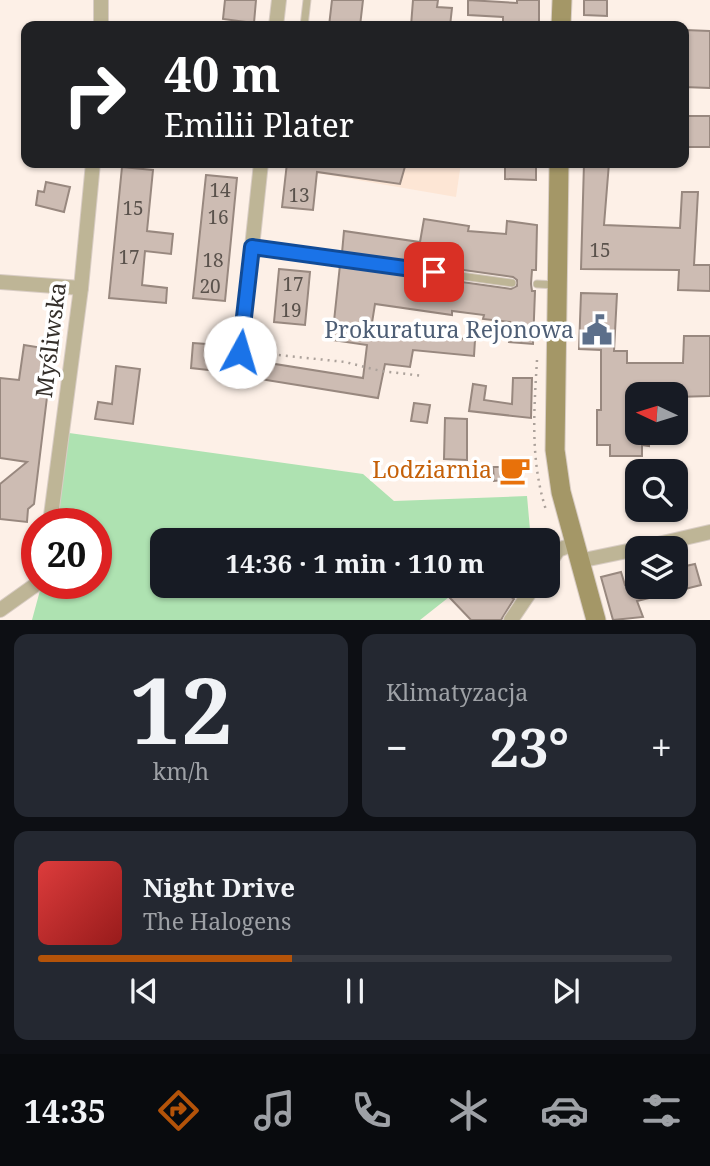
<!DOCTYPE html>
<html lang="pl">
<head>
<meta charset="utf-8">
<style>
  :root { --surface:#171b24; --page:#242831; --text:#f1f3f6; --muted:#9ea1a6; --line:#363941; --accent:#b45309 }
  body { margin:0; font-family:"Noto Serif",serif; background:var(--page); color:var(--text); height:100vh; display:flex; flex-direction:column; font-size:26px; white-space:nowrap }
  * { box-sizing:border-box; margin:0 }
  p { font-size:23px; color:var(--muted) }
  .icon { flex:none; width:38px; height:38px; fill:none; stroke:currentColor; stroke-width:2; stroke-linecap:round; stroke-linejoin:round }
  .map { position:relative; height:620px; overflow:hidden }
  .panel { display:flex; flex-direction:column; gap:14px; padding:14px; background:#0d0f14; flex:1 }
  .panel>* { flex:none }
  .banner { position:absolute; left:21px; top:21px; width:668px; height:147px; border-radius:14px; box-shadow:0 2px 5px #0004; background:#202124; color:#fff; overflow:hidden }
  .needle { width:46px; rotate:274deg }
  .controls { position:absolute; left:625px; top:382px; display:grid; gap:14px }
  .controls a { display:grid; place-items:center; width:63px; height:63px; border-radius:14px; background:var(--surface); box-shadow:0 2px 5px #0004; font-size:35px }
  .speed { position:absolute; left:21px; top:508px; display:flex; gap:14px; font-size:35px; font-weight:700; text-align:center }
  .speed>* { display:grid; place-content:center; width:91px; height:91px; border-radius:50%; background:var(--surface); box-shadow:0 2px 5px #0004; line-height:1 }
  .speed .limit { border:10px solid #d22; background:#fff; color:#111 }
  .pin { position:absolute; display:grid; place-items:center; width:60px; height:60px; color:#fff; margin:-30px; border-radius:14px; box-shadow:0 4px 10px #0006 }
  .me { position:absolute; width:77px; margin:-38px; rotate:6deg; stroke-linejoin:round; filter:drop-shadow(0 0 5px #0008) }
  .turn { display:flex; align-items:center; gap:24px; height:147px; padding:0 28px; font-size:32px }
  .turn .icon { width:91px; height:91px; stroke-width:2.5 }
  .turn b { display:block; font-size:49px; line-height:60px }
  .big { font-size:52px; font-weight:700; line-height:1.1 }
  .panel .widget { flex:1; display:flex; flex-direction:column; justify-content:center; gap:10px; min-width:0; padding:0 24px; border-radius:14px; background:var(--page) }
  .panel .dial { align-items:center; gap:0 }
  .dial b { font-size:91px; line-height:1 }
  .song { display:flex; align-items:center; gap:21px }
  .cover { width:84px; height:84px; border-radius:10px; background:linear-gradient(135deg,hsl(0 70% 55%),hsl(0 70% 35%)) }
  .played { height:7px; border-radius:4px; background:linear-gradient(90deg,var(--accent) 40%,var(--line) 40%) }
  .keys { display:flex; justify-content:space-around; direction:ltr }
  .heat { display:flex; justify-content:space-between; align-items:center; font-size:38px; direction:ltr }
  .panel .tiles { flex:1; display:grid; gap:14px; grid-template-columns:1fr 1fr }
  .widget:last-child { grid-column:span 2 }
  .trip { position:absolute; left:150px; top:528px; width:410px; height:70px; border-radius:14px; background:var(--surface); box-shadow:0 2px 5px #0004; font-weight:700; line-height:70px; text-align:center }
  .dock { display:flex; height:112px; justify-content:space-around; align-items:center; background:#090b0e; color:var(--muted) }
  .dock .icon { width:49px; height:49px }
  .dock .current { color:var(--accent) }
  .dock b { font-size:32px; color:var(--text) }
  .map>svg:first-child { display:block }
  .built { fill:#fde6d5 }
  .green { fill:#aee2b1 }
  .building { fill:#cdbcb3; stroke:#98887f; stroke-width:2 }
  .lines { fill:none; stroke-linecap:round; stroke-linejoin:round }
  .lane-casing { stroke:#d9cdc5; stroke-width:9 }
  .street-casing { stroke:#d9cdc5; stroke-width:16 }
  .secondary-casing { stroke:#d9cdc5; stroke-width:21 }
  .path { stroke:#aca29b; stroke-width:2.5; stroke-dasharray:2 5; stroke-linecap:butt }
  .lane { stroke:#beb596; stroke-width:7 }
  .street { stroke:#beb596; stroke-width:14 }
  .secondary { stroke:#a49767; stroke-width:19 }
  .route-casing { stroke:#114b97; stroke-width:18 }
  .route { stroke:#1a73e8; stroke-width:12 }
  .labels { text-anchor:middle; stroke-width:7; stroke-linejoin:round; paint-order:stroke }
  .number-label { font-size:19px; fill:#5a524c }
  .service-label { font-size:23px; fill:#4e5e75; stroke:#fff; text-anchor:end }
  .street-label { font-size:23px; fill:#342f2a; stroke:#fff }
  .food-label { font-size:23px; fill:#c56008; stroke:#fff; text-anchor:end }
</style>
</head>
<body>
<div class="map">
<svg width="710" height="620" viewBox="0 0 710 620">
  <rect width="100%" height="100%" fill="#fdf0e7"/>
  <!-- built -->
  <path class="built" d="M270 163H461L456 197 270 165Z"/>
  <!-- green -->
  <path class="green" d="M62 432 363 474 394 501 527 496 531 541H163V586H463L420 620H32L42 583H96V523H50Z"/>
  <!-- building -->
  <g class="building">
    <path d="M225 0H256L254 23 223 19Z"/>
    <path d="M332 0H363L360 26H329Z"/>
    <path d="M413 0H438L437 7 452 8 450 26H411Z"/>
    <path d="M468 0 517 3V0H539V26H503V17L468 15Z"/>
    <path d="M584 0H607V16L584 15Z"/>
    <path d="M685 30 710 31V88L684 87Z"/>
    <rect x="684" y="116" width="26" height="31"/>
    <path d="M287 163H406L400 184 317 172 313 210 282 207Z"/>
    <path d="M505 163H536V180L505 179Z"/>
    <path d="M584 163H609L604 225 680 228 682 192H698L694 265H710V291L678 290 679 270 581 269Z"/>
    <path d="M122 167 153 170 147 231 173 234 171 254 145 251 142 285 167 288 166 303 109 298Z"/>
    <path d="M206 175 237 178 225 301 193 298Z"/>
    <path d="M46 182 70 187 64 212 36 205 38 191 44 192Z"/>
    <path d="M424 219 469 226 468 231 506 234 507 221 537 225 536 270H532L531 284 532 291H535L533 344 509 342 510 322 483 319 484 315 452 311V315L375 304 371 329 475 340 474 356 413 350 410 367 385 364 378 398 254 378 256 361 363 378 367 345 332 340 340 265 511 289 517 286V280L513 277 342 253 344 231 420 242Z"/>
    <path d="M279 269 310 272 305 325 274 322Z"/>
    <path d="M581 293 617 294 614 351H627V363H683L684 336H710V396L676 397V394H637V432H649V446L642 445V456H610V445H597V410H601V350L579 349Z"/>
    <path d="M193 343 220 345 217 371 191 368Z"/>
    <path d="M24 345 49 349 48 355 52 356 34 504 28 509 27 522 0 519V484L27 462 0 458V378L19 380Z"/>
    <path d="M116 366 140 369 133 424 95 419 98 402 112 404Z"/>
    <path d="M513 378H532L531 418 469 411 473 384 486 386 484 400 512 404Z"/>
    <path d="M414 403 430 405 427 423 411 421Z"/>
    <path d="M445 418 467 419V460L444 459Z"/>
    <path d="M525 461V472L515 479 494 481 493 467H501V462Z"/>
    <path d="M695 564 701 585 637 601 643 617 613 620 601 577 621 572 625 585 633 583 634 586H676V568Z"/>
    <path d="M463 586H495L514 599 501 620H471L450 598Z"/>
  </g>
  <g class="lines">
    <!-- lane casing -->
    <g class="lane-casing">
      <g id="lane">
        <path d="M304 26 307 0"/>
        <path d="M537 284 556 285"/>
        <path d="M240 352 252 247 512 283"/>
      </g>
    </g>
    <!-- street casing -->
    <g class="street-casing">
      <g id="street">
        <path d="M101 26V0"/>
        <path d="M276 26 279 0"/>
        <path d="M252 247 261 163"/>
        <path d="M0 282 81 288"/>
        <path d="M50 523 81 288 93 163"/>
        <path d="M641 548 710 532"/>
        <path d="M579 561 637 549"/>
        <path d="M548 565 558 550 574 544"/>
        <path d="M0 610 38 583"/>
        <path d="M511 620 534 586"/>
      </g>
    </g>
    <!-- secondary casing -->
    <g class="secondary-casing">
      <g id="secondary">
        <path d="M561 26 562 0"/>
        <path d="M559 163 555 450 561 492 596 620"/>
      </g>
    </g>
    <!-- path -->
    <g class="path">
      <path d="M251 352 345 362 381 371 424 376"/>
      <path d="M537 360C534 411 530 460 546 510"/>
    </g>
    <!-- lane -->
    <use href="#lane" class="lane"/>
    <!-- street -->
    <use href="#street" class="street"/>
    <!-- secondary -->
    <use href="#secondary" class="secondary"/>
  </g>
  <g class="lines">
    <!-- route casing -->
    <g class="route-casing">
      <path id="route" d="M240 352 252 247 434 272"/>
    </g>
    <!-- route -->
    <use href="#route" class="route"/>
  </g>
  <!-- icons -->
  <defs>
    <g id="civic-bare" transform="scale(2.415)"><path d="M-.6-6.5H3V-4.5H.6V-3L4-1V1h2V6H-6V1h2V-1L-.6-3ZM-1.2 2.5V6h2.4V2.5Z" fill="#5c6f8a" stroke="#fff" stroke-width="2.5" paint-order="stroke"/></g>
    <g id="cafe-bare" transform="scale(2.415)"><path d="M-5.5-4.5H6V0H3Q3 3.5 0 3.5H-2.5Q-5.5 3.5-5.5 0ZM3-3.2v2h1.7v-2ZM-6 4.5H4V6H-6Z" fill="#e8710a" stroke="#fff" stroke-width="2.5" paint-order="stroke"/></g>
  </defs>
  <g fill-rule="evenodd">
    <use href="#civic-bare" x="597" y="330"/>
    <use href="#cafe-bare" x="515" y="470"/>
  </g>
  <g class="labels">
    <!-- number labels -->
    <g class="number-label">
      <text x="220" y="197">14</text>
      <text x="299" y="202">13</text>
      <text x="133" y="215">15</text>
      <text x="218" y="224">16</text>
      <text x="600" y="257">15</text>
      <text x="129" y="264">17</text>
      <text x="213" y="267">18</text>
      <text x="293" y="291">17</text>
      <text x="210" y="293">20</text>
      <text x="291" y="317">19</text>
    </g>
    <!-- service labels -->
    <g class="service-label">
      <text x="574" y="338">Prokuratura Rejonowa</text>
    </g>
    <!-- street labels -->
    <g class="street-label">
      <text transform="translate(51 340) rotate(-83)" y="8">Myśliwska</text>
    </g>
    <!-- food labels -->
    <g class="food-label">
      <text x="492" y="478">Lodziarnia</text>
    </g>
  </g>
</svg>
<div class="controls">
<a><svg class="needle" viewBox="-14 -14 28 28"><path d="M0-13l5 13h-10z" fill="#e53935"/><path d="M0 13l5-13h-10z" fill="#9ea1a6"/></svg></a>
<a><svg class="icon" aria-label="search" viewBox="0 0 24 24"><circle cx="10" cy="10" r="6"/><path d="M15 15l6 6"/></svg></a>
<a><svg class="icon" aria-label="layers" viewBox="0 0 24 24"><path d="M12 4l9 5-9 5-9-5zM3 14l9 5 9-5"/></svg></a>
</div>
<div class="speed"><div class="limit">20</div></div>
<div class="pin" style="left:434px;top:272px;background:#d93025"><svg class="icon" aria-label="arrive" viewBox="0 0 24 24"><path d="M6 21V4h12l-3 4 3 4H6"/></svg></div>
<svg class="me" style="left:240px;top:352px" viewBox="-20 -20 40 40"><circle r="19" fill="#fff"/><path d="M0-13L10 11 0 6-10 11z" fill="#1a73e8"/></svg>
<div class="trip">14:36 · 1 min · 110 m</div>
<div class="banner">
<div class="turn"><svg class="icon" aria-label="right" viewBox="0 0 24 24"><path d="M7 20v-9h11M14 6l5 5-5 5"/></svg><div><b>40 m</b>Emilii Plater</div></div>
</div>
</div>
<section class="panel">
<div class="tiles">
<div class="widget dial"><b>12</b><p>km/h</p></div>
<div class="widget"><p>Klimatyzacja</p>
<div class="heat"><a>−</a><b class="big">23°</b><a>+</a></div>
</div>
<div class="widget">
<div class="song"><i class="cover"></i><div><b>Night Drive</b><p>The Halogens</p></div></div>
<div class="played"></div>
<div class="keys"><svg class="icon" aria-label="previous" viewBox="0 0 24 24"><path d="M18 5L8 12l10 7zM5 5v14"/></svg><svg class="icon" aria-label="pause" viewBox="0 0 24 24"><path d="M8 5v14M16 5v14"/></svg><svg class="icon" aria-label="next" viewBox="0 0 24 24"><path d="M6 5l10 7-10 7zM19 5v14"/></svg></div>
</div>
</div>
</section>
<nav class="dock">
<b>14:35</b>
<svg class="icon current" aria-label="directions" viewBox="0 0 24 24"><path d="M12 3l9 9-9 9-9-9zM9 14v-3h6M13 9l2 2-2 2"/></svg>
<svg class="icon" aria-label="music" viewBox="0 0 24 24"><path d="M9 18V5l10-2v13"/><circle cx="6" cy="18" r="3"/><circle cx="16" cy="16" r="3"/></svg>
<svg class="icon" aria-label="phone" viewBox="0 0 24 24"><path d="M5 4h4l2 5-3 2q2 4 5 5l2-3 5 2v4C11 20 4 13 5 4z"/></svg>
<svg class="icon" aria-label="climate" viewBox="0 0 24 24"><path d="M12 3v18M4 7l16 10M4 17L20 7"/></svg>
<svg class="icon" aria-label="car" viewBox="0 0 24 24"><path d="M5 17H2v-5l4-1 3-4h7l3 4 3 1v5h-3M9 17h6M6 11h13"/><circle cx="7" cy="17" r="2"/><circle cx="17" cy="17" r="2"/></svg>
<svg class="icon" aria-label="filters" viewBox="0 0 24 24"><path d="M4 7h16M4 17h16"/><circle cx="9" cy="7" r="2"/><circle cx="15" cy="17" r="2"/></svg>
</nav>
</body>
</html>
